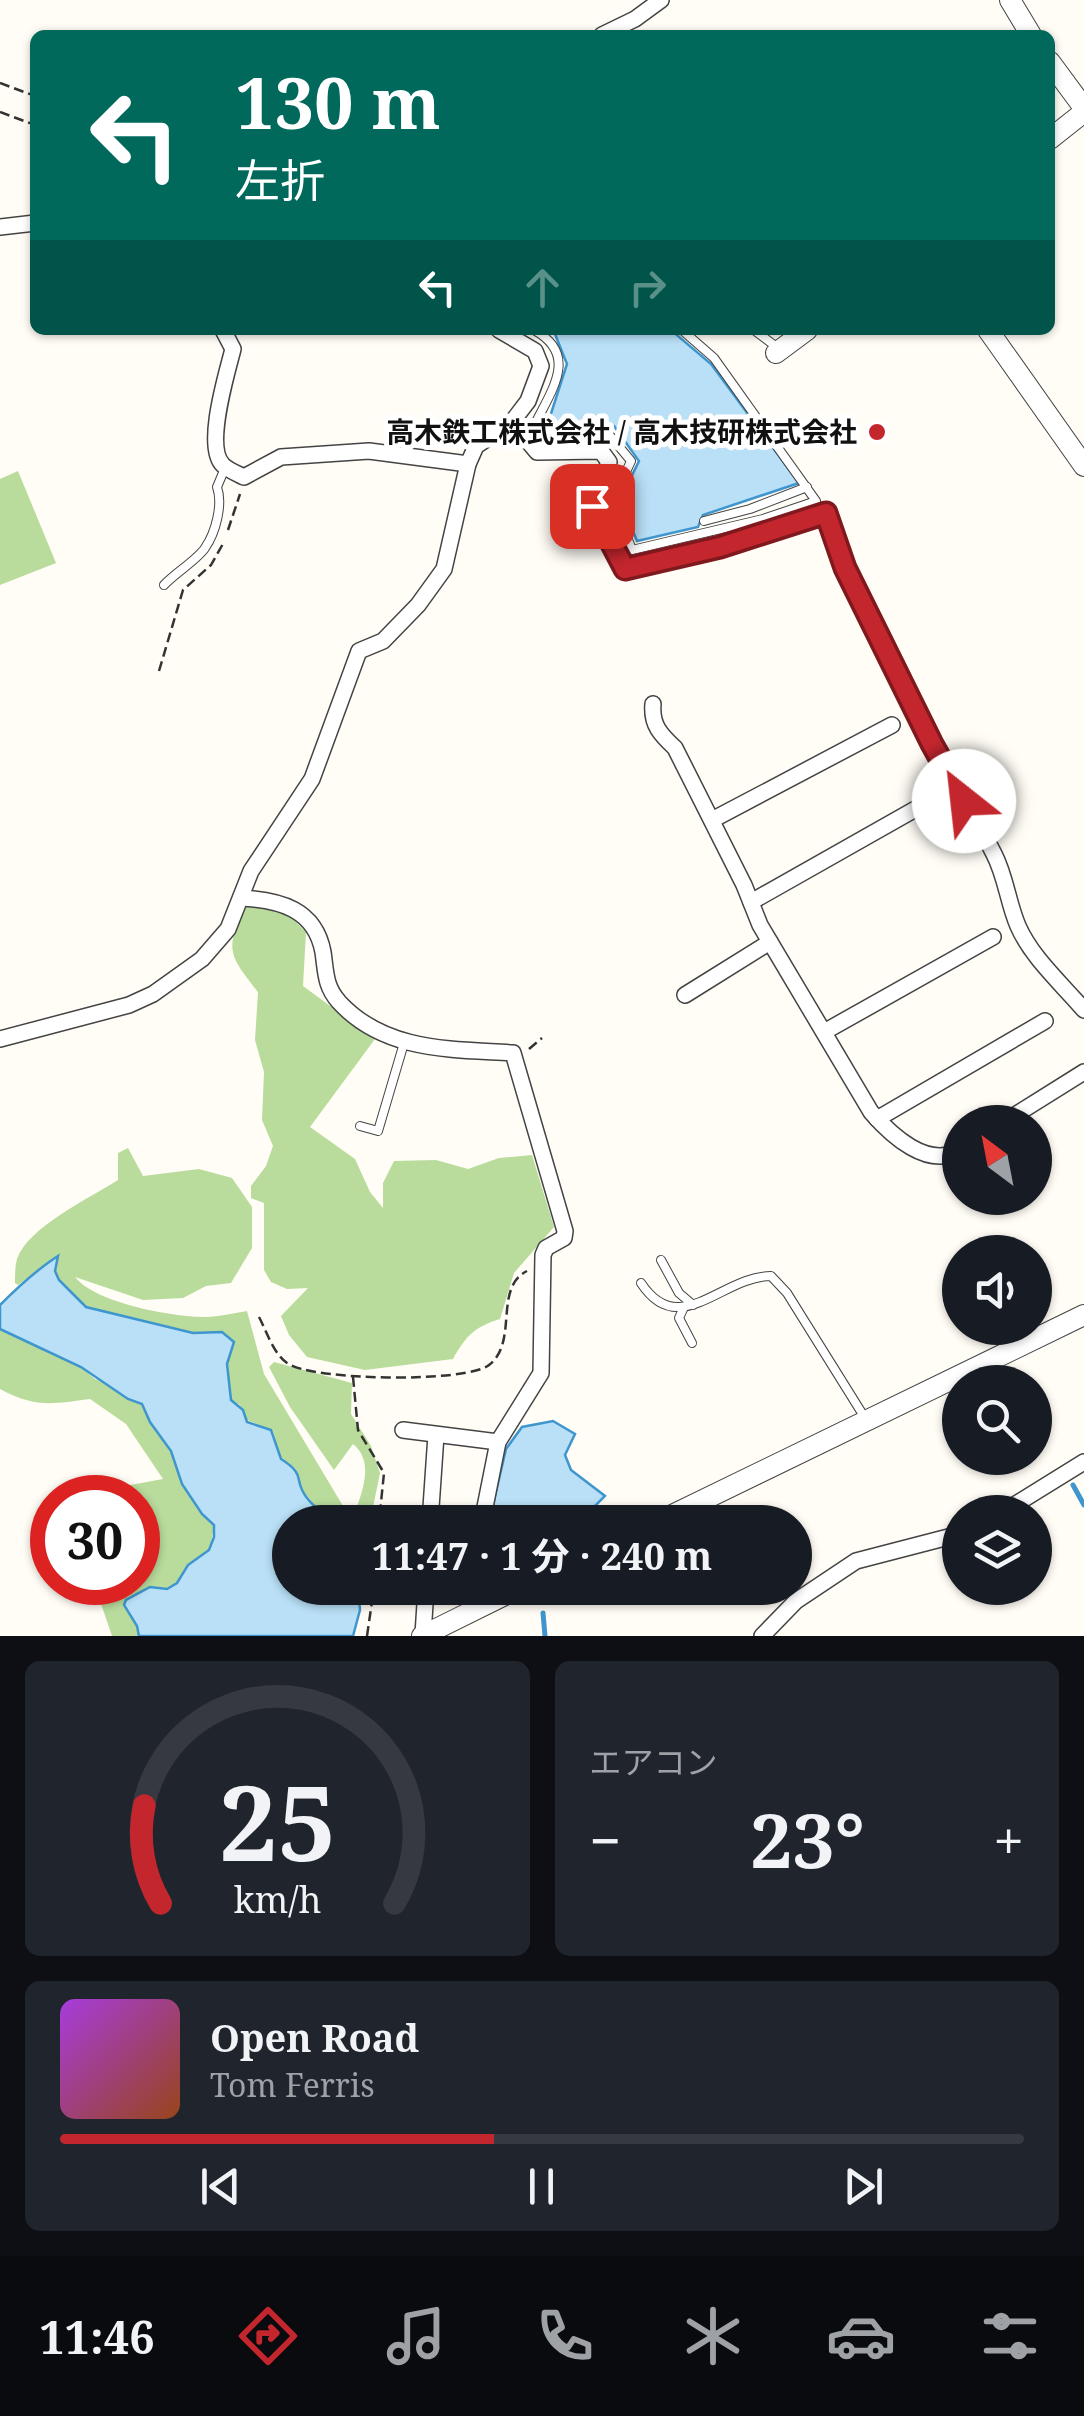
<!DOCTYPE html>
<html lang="ja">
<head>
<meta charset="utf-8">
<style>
  :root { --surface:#171b24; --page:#20242c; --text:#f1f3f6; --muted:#9ea1a6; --line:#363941; --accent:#c4262e }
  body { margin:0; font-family:"Noto Serif","Noto Sans JP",serif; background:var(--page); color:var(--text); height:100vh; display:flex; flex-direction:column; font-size:38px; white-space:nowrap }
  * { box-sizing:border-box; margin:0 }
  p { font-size:32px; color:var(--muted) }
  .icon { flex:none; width:55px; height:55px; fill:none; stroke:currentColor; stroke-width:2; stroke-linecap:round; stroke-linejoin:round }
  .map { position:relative; height:1636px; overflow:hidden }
  .details { display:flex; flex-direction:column; gap:25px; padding:25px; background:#0d0f14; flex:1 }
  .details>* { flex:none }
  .banner { position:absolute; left:30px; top:30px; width:1025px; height:305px; border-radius:15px; box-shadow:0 2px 8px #0004; background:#00695c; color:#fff; overflow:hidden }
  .needle { width:65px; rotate:328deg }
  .buttons { position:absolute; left:942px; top:1105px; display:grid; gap:20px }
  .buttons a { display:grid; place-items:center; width:110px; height:110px; border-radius:50%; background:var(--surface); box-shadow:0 2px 8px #0004; font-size:50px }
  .speed { position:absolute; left:30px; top:1475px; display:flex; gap:20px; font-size:50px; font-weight:700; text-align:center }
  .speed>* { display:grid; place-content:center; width:130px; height:130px; border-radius:50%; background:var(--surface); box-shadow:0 2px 8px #0004; line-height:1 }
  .speed .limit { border:15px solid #d22; background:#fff; color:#111 }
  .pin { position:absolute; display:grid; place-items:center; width:85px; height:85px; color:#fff; margin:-42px; border-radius:20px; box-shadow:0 5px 15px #0006 }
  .me { position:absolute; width:110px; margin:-55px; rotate:331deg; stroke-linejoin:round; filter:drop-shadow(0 0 8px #0008) }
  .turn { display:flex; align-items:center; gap:35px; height:210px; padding:0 40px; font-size:45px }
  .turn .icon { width:130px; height:130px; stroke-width:2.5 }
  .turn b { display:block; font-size:70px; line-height:85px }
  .lanes { display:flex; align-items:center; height:95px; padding:0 40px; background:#0003; justify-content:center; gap:50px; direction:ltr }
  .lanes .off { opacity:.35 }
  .big { font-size:75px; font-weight:700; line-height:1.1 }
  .details .widget { flex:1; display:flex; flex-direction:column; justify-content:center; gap:15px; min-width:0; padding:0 35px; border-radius:15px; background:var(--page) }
  .details .dial { align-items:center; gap:0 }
  .dial svg { height:260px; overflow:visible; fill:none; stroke:var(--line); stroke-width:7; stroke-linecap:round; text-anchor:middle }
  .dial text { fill:var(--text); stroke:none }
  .song { display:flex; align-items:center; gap:30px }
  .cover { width:120px; height:120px; border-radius:15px; background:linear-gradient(135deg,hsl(280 70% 55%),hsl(20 70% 35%)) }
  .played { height:10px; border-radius:5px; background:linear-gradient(90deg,var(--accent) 45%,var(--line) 45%) }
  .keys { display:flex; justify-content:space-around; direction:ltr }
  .heat { display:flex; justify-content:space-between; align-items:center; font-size:55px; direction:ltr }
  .details .tiles { flex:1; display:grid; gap:25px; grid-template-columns:1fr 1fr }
  .widget:last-child { grid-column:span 2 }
  .trip { position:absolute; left:272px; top:1505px; width:540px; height:100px; border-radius:50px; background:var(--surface); box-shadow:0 2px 8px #0004; font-weight:700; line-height:100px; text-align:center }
  .menu { display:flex; height:160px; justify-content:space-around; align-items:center; background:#090b0e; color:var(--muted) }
  .menu .icon { width:70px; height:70px }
  .menu .active { color:var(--accent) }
  .menu b { font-size:45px; color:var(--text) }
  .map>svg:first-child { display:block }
  .forest { fill:#b9dc9c }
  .water { fill:#b9e0f7; stroke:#3f96cf; stroke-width:2.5 }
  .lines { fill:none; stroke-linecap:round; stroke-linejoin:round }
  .stream { stroke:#3f96cf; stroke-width:5 }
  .service-casing { stroke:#444; stroke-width:10 }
  .minor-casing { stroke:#444; stroke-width:18 }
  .tertiary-casing { stroke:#444; stroke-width:22 }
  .path { stroke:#333; stroke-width:2.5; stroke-dasharray:10 5; stroke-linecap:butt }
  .service { stroke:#fff; stroke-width:8 }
  .minor { stroke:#fff; stroke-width:15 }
  .tertiary { stroke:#fff; stroke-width:20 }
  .route-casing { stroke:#7f191e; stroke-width:25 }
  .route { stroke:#c4262e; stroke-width:18 }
  .poi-dot { fill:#c4262e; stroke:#fff; stroke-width:4 }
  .labels { text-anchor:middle; stroke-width:10; stroke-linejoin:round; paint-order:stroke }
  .poi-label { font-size:28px; font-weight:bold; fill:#111; stroke:#fff; text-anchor:end }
</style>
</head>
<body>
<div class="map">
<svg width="1084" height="1636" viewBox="0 0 1084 1636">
  <rect width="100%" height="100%" fill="#fffdf5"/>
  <!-- forest -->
  <g class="forest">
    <path d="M18 471 56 563 0 585V479Z"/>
    <path d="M248 904 280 906 306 932 303 986 375 1039 310 1127 355 1159 370 1192 383 1208V1183L394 1161 436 1160 468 1169 499 1158 532 1155 554 1227 514 1273 500 1319C474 1327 466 1336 453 1359L365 1370 307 1357 289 1335 281 1316 308 1288 287 1289 271 1282 264 1270V1203L251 1198V1186L266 1166 273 1146 262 1120 264 1072 255 1040 258 992C229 955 223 949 248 904Z"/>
    <path d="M128 1148 143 1176 199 1169 232 1178 252 1207V1248L231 1283 206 1286 183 1298 143 1300 75 1277C95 1303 176 1318 208 1317 221 1316 234 1313 247 1311L264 1374 346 1511 354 1515C362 1492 375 1462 353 1444L334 1470 290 1407 269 1367 274 1362 352 1383 351 1414 371 1446 380 1473 370 1522H329L302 1490 296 1469 280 1457 273 1431 245 1419 240 1405 231 1400 227 1365 234 1342 222 1332 194 1333 87 1307 60 1281 55 1271 57 1257 18 1285 15 1283C15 1276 15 1266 17 1259 28 1227 90 1198 118 1180V1153Z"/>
    <path d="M0 1329 79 1366 95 1379 116 1388 129 1399 141 1404 172 1453 182 1484 214 1526 210 1549 188 1565 179 1581 167 1588 149 1587 126 1602 139 1630V1636H112L94 1583 138 1582V1498L65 1497 163 1479 126 1424 90 1399C52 1404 35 1408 0 1389Z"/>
  </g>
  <!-- water -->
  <g class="water">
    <path d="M547 330H671L711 364 799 483 703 515 698 527 637 541 620 500 639 461 614 426H547L567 364 555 334Z"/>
    <path d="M58 1256 55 1271 59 1280 86 1307 193 1333 222 1332 234 1342 227 1364 231 1400 243 1410 247 1422 271 1430 281 1459C308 1476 292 1479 307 1498 314 1507 323 1513 330 1522H290V1588H358L360 1610 353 1636H139L137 1626 124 1605 126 1600 150 1587 167 1589 177 1583 188 1565 209 1550 214 1537V1525L202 1514 182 1484 171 1451 150 1422 142 1404 128 1399 81 1367 0 1329V1305C18 1287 36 1270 58 1256Z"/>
    <path d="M553 1421 575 1434 565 1455 571 1470 605 1496 579 1522H489L506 1449 522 1427Z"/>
  </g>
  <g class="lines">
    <!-- stream -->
    <g class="stream">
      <path d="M1073 1485 1084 1505"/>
      <path d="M543 1613 545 1636"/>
    </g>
    <!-- service casing -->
    <g class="service-casing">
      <g id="service">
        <path d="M534 330C578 354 553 388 536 422L546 435 607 432 631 461 613 500 632 550 763 519 816 501 714 358 682 330"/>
        <path d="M754 330 778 348"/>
        <path d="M704 521 750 509 807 487"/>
        <path d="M164 585C175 573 197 560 205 548 216 532 223 504 217 487L225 468"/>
        <path d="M360 1126 378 1131 404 1043"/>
        <path d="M661 1260 679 1293 693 1305"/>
        <path d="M641 1283C679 1341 722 1276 771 1276L787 1293 865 1418"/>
        <path d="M684 1307 679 1318 692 1343"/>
      </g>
    </g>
    <!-- minor casing -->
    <g class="minor-casing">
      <g id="minor">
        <path d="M602 35 635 19 661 0"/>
        <path d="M0 227 35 223"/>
        <path d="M223 330 233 349C227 373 204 447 223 465 228 470 238 474 244 477L281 457 369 451 468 464"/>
        <path d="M512 422 537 452 601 451 609 462 592 506 625 569 719 547 826 513C868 633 936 742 994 854 1006 877 1008 903 1018 926 1032 958 1062 984 1084 1010"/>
        <path d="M653 704C651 725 661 735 675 748L744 885 760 925 871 1112C891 1135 928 1170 960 1150"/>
        <path d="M712 820 892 725"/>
        <path d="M241 898C280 900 315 909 323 952 326 973 325 986 339 1002 385 1052 451 1049 513 1053L565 1231 564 1238 546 1248 543 1255 541 1373 498 1442 482 1522"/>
        <path d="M751 902 919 807"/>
        <path d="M685 995 770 942"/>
        <path d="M824 1032 993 937"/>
        <path d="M0 1039 129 1005 153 994 202 959 228 929 251 871 312 779 359 651 383 641 418 605 444 569 468 464 476 446 512 422 528 401 541 366 535 351 499 330"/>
        <path d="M877 1119 1045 1021"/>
        <path d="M1004 1122 1084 1072"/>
        <path d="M403 1430 498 1442"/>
        <path d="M1003 1512 1084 1462"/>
        <path d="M430 1522 436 1435"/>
        <path d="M423 1635 426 1588"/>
        <path d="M762 1636 796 1601 856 1561 960 1534"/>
      </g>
    </g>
    <!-- tertiary casing -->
    <g class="tertiary-casing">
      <g id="tertiary">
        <path d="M1010 0 1031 35"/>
        <path d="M1050 62 1084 108"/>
        <path d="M1050 139 1084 112"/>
        <path d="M988 330 1084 466"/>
        <path d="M776 353 807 330"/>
        <path d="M658 1522 1084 1315"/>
        <path d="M422 1636 519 1588"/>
      </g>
    </g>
    <!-- path -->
    <g class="path">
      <path d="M0 83 35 96"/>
      <path d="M0 112 35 125"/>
      <path d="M228 530 240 494"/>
      <path d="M159 671 183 590 211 565 224 542"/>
      <path d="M529 1049 542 1038"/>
      <path d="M259 1317C267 1332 273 1353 287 1363 312 1381 467 1383 489 1365 519 1342 493 1288 527 1271"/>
      <path d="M353 1377 358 1430 384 1473 379 1522"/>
      <path d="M367 1636 374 1588"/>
    </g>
    <!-- service -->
    <use href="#service" class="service"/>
    <!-- minor -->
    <use href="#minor" class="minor"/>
    <!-- tertiary -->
    <use href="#tertiary" class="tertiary"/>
  </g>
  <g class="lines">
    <!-- route casing -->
    <g class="route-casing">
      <path id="route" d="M592 506 625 569 720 547 826 513 845 568 932 744 964 801"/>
    </g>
    <!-- route -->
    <use href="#route" class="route"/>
  </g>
  <!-- markers -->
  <circle class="poi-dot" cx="877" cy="432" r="10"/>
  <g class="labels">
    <!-- poi labels -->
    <g class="poi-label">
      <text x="857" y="442">高木鉄工株式会社 / 高木技研株式会社</text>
    </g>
  </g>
</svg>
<div class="buttons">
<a><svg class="needle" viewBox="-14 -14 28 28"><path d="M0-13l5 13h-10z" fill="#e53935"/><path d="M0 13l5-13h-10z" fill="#9ea1a6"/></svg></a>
<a><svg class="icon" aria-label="sound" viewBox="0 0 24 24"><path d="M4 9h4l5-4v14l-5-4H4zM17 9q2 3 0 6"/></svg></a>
<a><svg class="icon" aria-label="search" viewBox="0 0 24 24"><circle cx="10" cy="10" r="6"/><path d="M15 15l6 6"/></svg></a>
<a><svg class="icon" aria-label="layers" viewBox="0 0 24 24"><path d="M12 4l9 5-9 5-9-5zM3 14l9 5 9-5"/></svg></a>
</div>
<div class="speed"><div class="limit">30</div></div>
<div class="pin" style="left:592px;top:506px;background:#d93025"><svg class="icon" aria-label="arrive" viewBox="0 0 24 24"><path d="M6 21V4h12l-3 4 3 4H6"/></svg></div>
<svg class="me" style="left:964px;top:801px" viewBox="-20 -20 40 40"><circle r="19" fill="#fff"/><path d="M0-13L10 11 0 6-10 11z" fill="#c4262e"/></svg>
<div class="trip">11:47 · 1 分 · 240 m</div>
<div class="banner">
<div class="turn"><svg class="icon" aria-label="left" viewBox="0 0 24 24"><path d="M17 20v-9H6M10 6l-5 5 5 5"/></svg><div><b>130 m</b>左折</div></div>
<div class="lanes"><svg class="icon" aria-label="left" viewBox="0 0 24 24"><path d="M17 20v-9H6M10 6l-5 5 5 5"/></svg><svg class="icon off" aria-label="ahead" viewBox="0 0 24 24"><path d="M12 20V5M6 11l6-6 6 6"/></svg><svg class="icon off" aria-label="right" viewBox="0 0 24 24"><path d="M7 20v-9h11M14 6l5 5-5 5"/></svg></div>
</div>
</div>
<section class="details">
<div class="tiles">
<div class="widget dial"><svg viewBox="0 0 100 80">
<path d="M14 69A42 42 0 1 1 86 69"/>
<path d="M14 69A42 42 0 0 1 9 39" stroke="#c4262e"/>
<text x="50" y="56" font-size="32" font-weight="700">25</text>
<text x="50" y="72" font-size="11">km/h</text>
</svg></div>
<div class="widget"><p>エアコン</p>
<div class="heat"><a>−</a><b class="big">23°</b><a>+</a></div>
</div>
<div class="widget">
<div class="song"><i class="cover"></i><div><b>Open Road</b><p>Tom Ferris</p></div></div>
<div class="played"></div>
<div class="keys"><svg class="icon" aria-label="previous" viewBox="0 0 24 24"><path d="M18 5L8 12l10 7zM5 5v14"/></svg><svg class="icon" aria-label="pause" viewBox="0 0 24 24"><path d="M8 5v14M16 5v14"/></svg><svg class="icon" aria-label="next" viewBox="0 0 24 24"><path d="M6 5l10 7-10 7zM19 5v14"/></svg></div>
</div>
</div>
</section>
<nav class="menu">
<b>11:46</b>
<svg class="icon active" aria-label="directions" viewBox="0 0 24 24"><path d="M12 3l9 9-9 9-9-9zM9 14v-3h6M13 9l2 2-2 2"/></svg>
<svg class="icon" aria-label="music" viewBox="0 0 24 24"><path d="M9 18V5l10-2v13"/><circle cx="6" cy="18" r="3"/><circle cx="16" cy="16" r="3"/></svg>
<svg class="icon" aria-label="phone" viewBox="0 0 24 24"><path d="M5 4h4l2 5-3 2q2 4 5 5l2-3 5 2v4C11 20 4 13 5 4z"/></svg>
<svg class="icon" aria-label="climate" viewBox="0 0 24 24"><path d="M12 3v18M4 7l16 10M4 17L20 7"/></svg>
<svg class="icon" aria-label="car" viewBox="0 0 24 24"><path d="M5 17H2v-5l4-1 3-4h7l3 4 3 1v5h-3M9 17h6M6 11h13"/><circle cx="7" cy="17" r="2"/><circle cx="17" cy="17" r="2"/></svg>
<svg class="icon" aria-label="filters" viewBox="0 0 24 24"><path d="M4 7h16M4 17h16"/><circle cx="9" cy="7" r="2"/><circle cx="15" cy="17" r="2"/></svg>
</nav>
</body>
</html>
